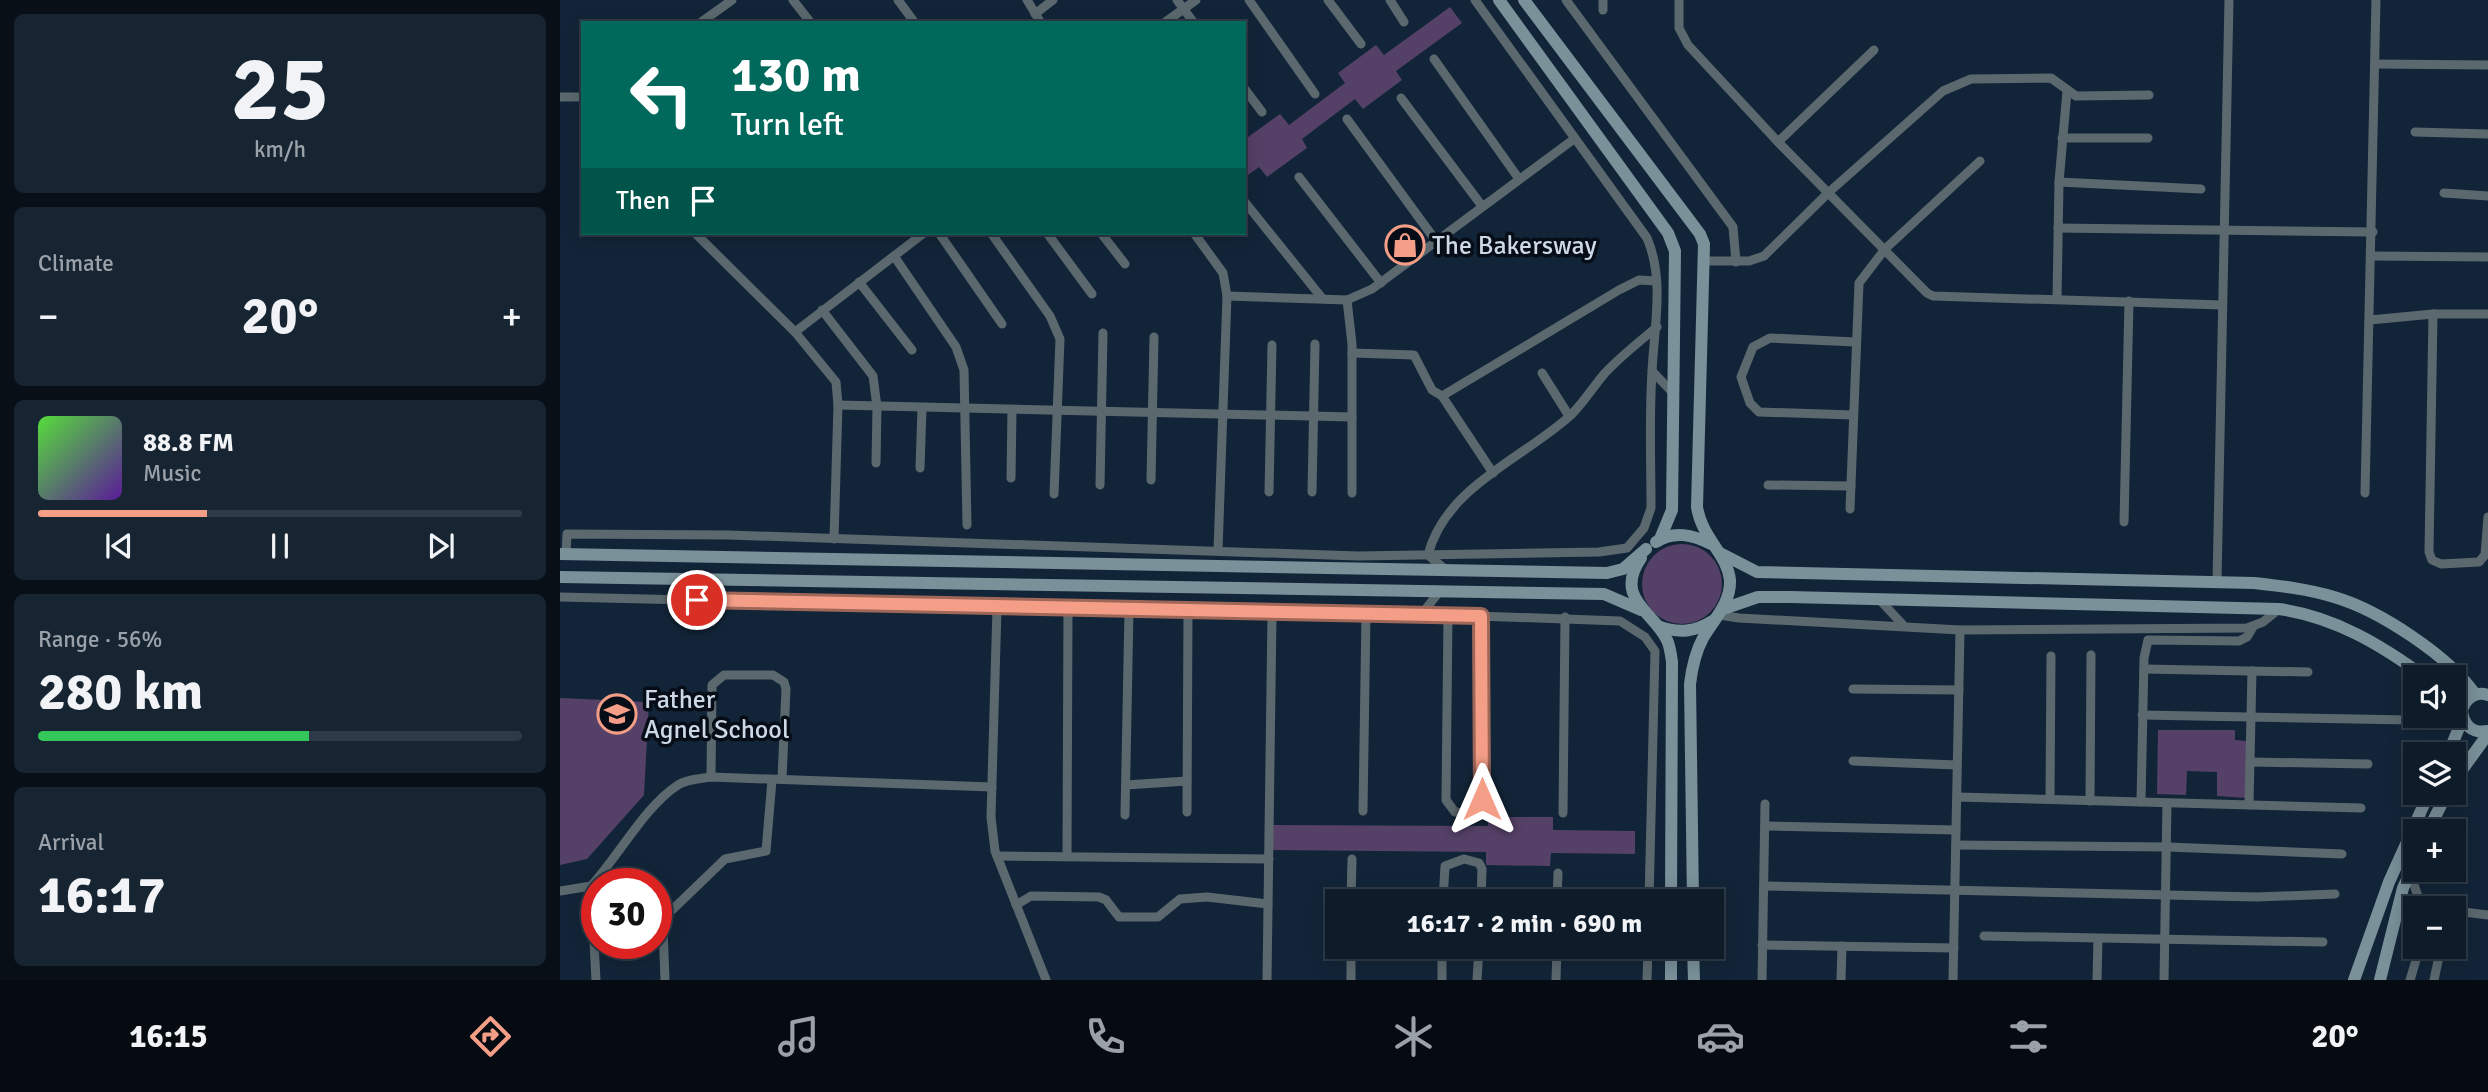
<!DOCTYPE html>
<html lang="en">
<head>
<meta charset="utf-8">
<style>
  :root { --surface:#0e1c2a; --page:#172532; --text:#f1f3f6; --muted:#9ba1a8; --line:#2e3a47; --accent:#f49e88 }
  body { margin:0; font-family:Signika,sans-serif; background:var(--page); color:var(--text); height:100vh; display:flex; flex-direction:column; font-size:26px; white-space:nowrap }
  * { box-sizing:border-box; margin:0 }
  p { font-size:23px; color:var(--muted) }
  .icon { flex:none; width:38px; height:38px; fill:none; stroke:currentColor; stroke-width:2; stroke-linecap:round; stroke-linejoin:round }
  .map { position:relative; flex:1; overflow:hidden }
  .details { display:flex; flex-direction:column; gap:14px; padding:14px; background:#080f17; width:560px }
  .details>* { flex:none }
  .guide { position:absolute; left:21px; top:21px; width:665px; height:214px; border-radius:0px; box-shadow:0 4px 18px #0003,0 0 0 2px var(--line); background:#00695c; color:#fff; overflow:hidden }
  .fabs { position:absolute; left:1843px; top:665px; display:grid; gap:14px }
  .fabs a { display:grid; place-items:center; width:63px; height:63px; border-radius:0px; background:var(--surface); box-shadow:0 4px 18px #0003,0 0 0 2px var(--line); font-size:35px }
  .speed { position:absolute; left:21px; top:868px; display:flex; gap:14px; font-size:35px; font-weight:700; text-align:center }
  .speed>* { display:grid; place-content:center; width:91px; height:91px; border-radius:50%; background:var(--surface); box-shadow:0 4px 18px #0003,0 0 0 2px var(--line); line-height:1 }
  .speed .limit { border:10px solid #d22; background:#fff; color:#111 }
  .pin { position:absolute; display:grid; place-items:center; width:60px; height:60px; color:#fff; margin:-30px; border:4px solid #fff; border-radius:50%; box-shadow:0 2px 7px #0007 }
  .me { position:absolute; width:77px; margin:-38px; rotate:0deg; stroke-linejoin:round; filter:drop-shadow(0 0 5px #0008) }
  .turn { display:flex; align-items:center; gap:24px; height:147px; padding:0 35px; font-size:32px }
  .turn .icon { width:91px; height:91px; stroke-width:2.5 }
  .turn b { display:block; font-size:49px; line-height:60px }
  .then { display:flex; align-items:center; height:66px; padding:0 35px; background:#0003; gap:14px; font-size:26px }
  .big { font-size:52px; font-weight:700; line-height:1.1 }
  .details .card { flex:1; display:flex; flex-direction:column; justify-content:center; gap:10px; min-width:0; padding:0 24px; border-radius:10px; background:var(--page) }
  .details .dial { align-items:center; gap:0 }
  .dial b { font-size:91px; line-height:1 }
  .song { display:flex; align-items:center; gap:21px }
  .cover { width:84px; height:84px; border-radius:10px; background:linear-gradient(135deg,hsl(110 70% 55%),hsl(270 70% 35%)) }
  .played { height:7px; border-radius:4px; background:linear-gradient(90deg,var(--accent) 35%,var(--line) 35%) }
  .keys { display:flex; justify-content:space-around; direction:ltr }
  .heat { display:flex; justify-content:space-between; align-items:center; font-size:38px; direction:ltr }
  .charge { height:10px; border-radius:5px; background:linear-gradient(90deg,#34c759 56%,var(--line) 0) }
  .trip { position:absolute; left:765px; top:889px; width:399px; height:70px; border-radius:0px; background:var(--surface); box-shadow:0 4px 18px #0003,0 0 0 2px var(--line); font-weight:700; line-height:70px; text-align:center }
  .menu { display:flex; height:112px; justify-content:space-around; align-items:center; background:#060b11; color:var(--muted) }
  .menu .icon { width:49px; height:49px }
  .menu .on { color:var(--accent) }
  .menu b { font-size:32px; color:var(--text) }
  main { display:flex; flex:1; min-height:0 }
  .map>svg:first-child { display:block }
  .green { fill:#554167 }
  .lines { fill:none; stroke-linecap:round; stroke-linejoin:round }
  .street { stroke:#5b696f; stroke-width:9 }
  .secondary { stroke:#7a919a; stroke-width:12 }
  .route-casing { stroke:#9f6758; stroke-width:18 }
  .route { stroke:#f49e88; stroke-width:12 }
  .labels { text-anchor:middle; stroke-width:7; stroke-linejoin:round; paint-order:stroke }
  .poi-label { font-size:26px; fill:#ccd8e5; stroke:#060d16; text-anchor:start }
</style>
</head>
<body>
<main>
<section class="details">
<div class="card dial"><b>25</b><p>km/h</p></div>
<div class="card"><p>Climate</p>
<div class="heat"><a>−</a><b class="big">20°</b><a>+</a></div>
</div>
<div class="card">
<div class="song"><i class="cover"></i><div><b>88.8 FM</b><p>Music</p></div></div>
<div class="played"></div>
<div class="keys"><svg class="icon" aria-label="previous" viewBox="0 0 24 24"><path d="M18 5L8 12l10 7zM5 5v14"/></svg><svg class="icon" aria-label="pause" viewBox="0 0 24 24"><path d="M8 5v14M16 5v14"/></svg><svg class="icon" aria-label="next" viewBox="0 0 24 24"><path d="M6 5l10 7-10 7zM19 5v14"/></svg></div>
</div>
<div class="card"><p>Range · 56%</p><b class="big">280 km</b><div class="charge"></div></div>
<div class="card"><p>Arrival</p><b class="big">16:17</b></div>
</section>
<div class="map">
<svg width="1928" height="980" viewBox="0 0 1928 980">
  <rect width="100%" height="100%" fill="#122538"/>
  <!-- green -->
  <g class="green">
    <path d="M890 7 902 23 836 71 842 80 803 109 795 99 742 139 747 148 707 177 699 167 684 178V155L688 152 684 140 720 114 729 125 785 83 778 73 816 45 824 55Z"/>
    <circle cx="1122" cy="584" r="40"/>
    <path d="M0 698 89 702 84 795 27 859 0 865Z"/>
    <path d="M1598 730H1675V740L1688 741 1687 798 1657 796V772L1627 771 1626 795 1597 794Z"/>
    <path d="M928 817H993V830L1075 831V854L991 853 990 866 926 865V852L711 850V825L928 826Z"/>
  </g>
  <g class="lines">
    <!-- street -->
    <g class="street">
      <path d="M233 0 251 23"/>
      <path d="M338 0 355 23"/>
      <path d="M467 0 481 23"/>
      <path d="M617 0 634 23"/>
      <path d="M689 0 755 94"/>
      <path d="M768 0 801 44"/>
      <path d="M830 0 844 22"/>
      <path d="M1006 0 1173 227 1176 262"/>
      <path d="M1043 0V10"/>
      <path d="M1119 0V28L1128 45 1218 142 1367 293 1373 296 1662 305"/>
      <path d="M475 14 493 0"/>
      <path d="M140 23 172 0"/>
      <path d="M604 23 636 0"/>
      <path d="M874 59 959 179"/>
      <path d="M1815 64 1928 65"/>
      <path d="M684 88 702 112"/>
      <path d="M0 97H23"/>
      <path d="M841 98 922 206"/>
      <path d="M787 119 876 241"/>
      <path d="M1855 132 1928 134"/>
      <path d="M1502 138H1588"/>
      <path d="M1218 142 1314 50"/>
      <path d="M739 177 821 283"/>
      <path d="M1499 182 1641 189"/>
      <path d="M1884 193 1928 196"/>
      <path d="M684 201 762 298"/>
      <path d="M1498 228 1813 232"/>
      <path d="M135 233 235 332 276 382 278 405 274 539"/>
      <path d="M379 233 442 324"/>
      <path d="M431 233 490 316 500 339 494 494"/>
      <path d="M487 233 532 294"/>
      <path d="M541 233 565 264"/>
      <path d="M634 233 663 273 667 296 658 550"/>
      <path d="M334 256 396 347 404 370 407 525"/>
      <path d="M1813 256 1928 257"/>
      <path d="M1145 261H1189L1204 256 1268 193 1383 91 1411 79 1491 78 1516 96 1589 95"/>
      <path d="M299 282 352 350"/>
      <path d="M667 296 787 300 812 289 1014 139"/>
      <path d="M1497 299 1499 182 1507 91"/>
      <path d="M787 300 792 344V493"/>
      <path d="M262 310 313 376 317 407 316 463"/>
      <path d="M1873 314 1869 552 1872 560 1881 564 1919 562 1925 555 1928 517"/>
      <path d="M1810 320 1873 314H1928"/>
      <path d="M235 332 364 233"/>
      <path d="M792 353 854 355 872 390 882 396 1059 290 1079 280 1096 281"/>
      <path d="M1092 371 1114 394"/>
      <path d="M982 373 1009 416"/>
      <path d="M882 396 933 473"/>
      <path d="M278 405 792 417"/>
      <path d="M1293 415 1199 412 1190 403 1181 377 1193 347 1210 338 1295 342"/>
      <path d="M360 468 362 408"/>
      <path d="M451 478 452 410"/>
      <path d="M591 480 594 337"/>
      <path d="M540 485 543 333"/>
      <path d="M1208 485 1291 486"/>
      <path d="M709 492 712 345"/>
      <path d="M752 492 755 344"/>
      <path d="M1805 493 1816 0"/>
      <path d="M1290 509 1299 283 1325 249 1420 161"/>
      <path d="M1564 522 1569 301"/>
      <path d="M6 554 7 534 169 535 798 556 1039 552 1067 548 1084 528 1091 508C1091 463 1089 417 1092 372 1094 327 1105 280 1087 238L915 0"/>
      <path d="M886 570 868 555C885 487 964 458 1011 415 1024 402 1033 387 1045 373 1061 356 1079 342 1097 327"/>
      <path d="M1657 582 1669 0"/>
      <path d="M0 597 712 614 806 612 1060 621 1085 637 1095 651 1089 901"/>
      <path d="M1319 599 1343 625"/>
      <path d="M437 608 431 817 435 851 486 980"/>
      <path d="M861 615 879 592"/>
      <path d="M888 615 886 800 895 812 912 814 921 805 922 799 921 616"/>
      <path d="M1159 615 1179 618 1400 630 1687 628 1703 622 1719 609"/>
      <path d="M1584 669 1748 672"/>
      <path d="M1293 689 1399 690"/>
      <path d="M1582 715 1850 720"/>
      <path d="M1293 761 1397 765"/>
      <path d="M1690 762 1808 764"/>
      <path d="M151 777 152 685 164 675H213L224 682 226 689 222 778"/>
      <path d="M566 785 627 781"/>
      <path d="M1397 797 1801 808"/>
      <path d="M1490 799 1491 656"/>
      <path d="M1530 801 1531 655"/>
      <path d="M1581 802 1584 658 1588 640 1679 641 1687 637 1693 627"/>
      <path d="M1689 805 1692 671"/>
      <path d="M803 811 806 612"/>
      <path d="M627 812 628 611"/>
      <path d="M1003 813 1005 617"/>
      <path d="M565 815 569 610"/>
      <path d="M1205 826 1396 830"/>
      <path d="M1396 845 1608 847 1782 854"/>
      <path d="M437 856 709 859"/>
      <path d="M507 856 508 609"/>
      <path d="M1850 873 1862 908"/>
      <path d="M31 886 36 980"/>
      <path d="M1204 886 1697 897 1775 894"/>
      <path d="M0 891 31 886C58 857 85 806 118 785 127 779 140 779 151 777L432 787"/>
      <path d="M791 901 792 859"/>
      <path d="M883 901 885 866 904 859 919 863 922 869 921 901"/>
      <path d="M997 901 998 873"/>
      <path d="M456 905 471 896 539 897 546 900 559 917H598L620 899 647 897 708 904"/>
      <path d="M1894 914 1904 912 1928 915"/>
      <path d="M1424 936 1763 942"/>
      <path d="M1202 945 1394 948"/>
      <path d="M105 980 103 928 109 913 165 859 206 851 212 780"/>
      <path d="M707 980 712 614"/>
      <path d="M791 980V947"/>
      <path d="M882 980V947"/>
      <path d="M917 980 919 947"/>
      <path d="M996 980 997 947"/>
      <path d="M1087 980 1088 947"/>
      <path d="M1202 980 1205 804"/>
      <path d="M1281 980 1282 946"/>
      <path d="M1393 980 1400 630"/>
      <path d="M1537 980 1538 939"/>
      <path d="M1604 980 1607 803"/>
      <path d="M1850 980 1860 947"/>
      <path d="M1874 980 1881 947"/>
    </g>
    <!-- secondary -->
    <g class="secondary">
      <path d="M939 0 1108 233 1115 251 1112 510 1100 539"/>
      <path d="M964 0 1140 234 1144 244 1137 507C1142 539 1167 553 1170 580 1171 603 1154 619 1143 638 1135 653 1132 667 1130 684L1133 901"/>
      <path d="M1096 542C1114 530 1133 535 1151 544"/>
      <path d="M0 554 1047 573 1063 569 1086 549"/>
      <path d="M1162 554 1197 572 1694 583C1721 586 1748 589 1774 597 1819 610 1889 656 1915 694"/>
      <path d="M1081 558C1053 598 1094 612 1107 640 1110 646 1111 655 1112 662L1111 901"/>
      <path d="M0 577 1044 594 1081 610"/>
      <path d="M1163 609 1198 597H1230L1719 609C1775 617 1821 645 1865 677"/>
      <path d="M1098 626C1119 634 1135 632 1154 620"/>
      <path d="M1928 695C1916 691 1906 698 1902 710 1903 725 1912 734 1928 731"/>
      <path d="M1888 754 1903 718"/>
      <path d="M1894 781 1928 734"/>
      <path d="M1868 831 1887 793"/>
      <path d="M1133 947 1134 980"/>
      <path d="M1111 980V947"/>
      <path d="M1794 980 1829 882 1869 793"/>
      <path d="M1820 980 1843 888 1855 862"/>
    </g>
  </g>
  <g class="lines">
    <!-- route casing -->
    <g class="route-casing">
      <path id="route" d="M137 600 921 616 922 799"/>
    </g>
    <!-- route -->
    <use href="#route" class="route"/>
  </g>
  <!-- icons -->
  <defs>
    <g id="shop-ring" transform="scale(2.0125)"><circle r="9.5" fill="#060d16" stroke="#f49e88" stroke-width="1.5"/><path d="M-5-2.5h2.3a2.7 3.5 0 0 1 5.4 0H5L5.5 6h-11ZM-1.5-2.5h3a1.5 2.3 0 0 0-3 0Z" fill="#f49e88"/></g>
    <g id="school-ring" transform="scale(2.0125)"><circle r="9.5" fill="#060d16" stroke="#f49e88" stroke-width="1.5"/><path d="M0-5L7-2L0 1L-7-2ZM-4 1L0 2.5L4 1V4Q0 6-4 4Z" fill="#f49e88"/></g>
  </defs>
  <g fill-rule="evenodd">
    <use href="#shop-ring" x="845" y="245"/>
    <use href="#school-ring" x="57" y="714"/>
  </g>
  <g class="labels">
    <!-- poi labels -->
    <g class="poi-label">
      <text x="872" y="254">The Bakersway</text>
      <text x="84" y="708">Father<tspan x="84" dy="30">Agnel School</tspan></text>
    </g>
  </g>
</svg>
<div class="fabs">
<a><svg class="icon" aria-label="sound" viewBox="0 0 24 24"><path d="M4 9h4l5-4v14l-5-4H4zM17 9q2 3 0 6"/></svg></a>
<a><svg class="icon" aria-label="layers" viewBox="0 0 24 24"><path d="M12 4l9 5-9 5-9-5zM3 14l9 5 9-5"/></svg></a>
<a>+</a>
<a>−</a>
</div>
<div class="speed"><div class="limit">30</div></div>
<div class="pin" style="left:137px;top:600px;background:#d93025"><svg class="icon" aria-label="arrive" viewBox="0 0 24 24"><path d="M6 21V4h12l-3 4 3 4H6"/></svg></div>
<svg class="me" style="left:922px;top:799px" viewBox="-20 -20 40 40"><path d="M0-17L14 15 0 8-14 15z" fill="#f49e88" stroke="#fff" stroke-width="4"/></svg>
<div class="trip">16:17 · 2 min · 690 m</div>
<div class="guide">
<div class="turn"><svg class="icon" aria-label="left" viewBox="0 0 24 24"><path d="M17 20v-9H6M10 6l-5 5 5 5"/></svg><div><b>130 m</b>Turn left</div></div>
<div class="then">Then<svg class="icon" aria-label="arrive" viewBox="0 0 24 24"><path d="M6 21V4h12l-3 4 3 4H6"/></svg></div>
</div>
</div>
</main>
<nav class="menu">
<b>16:15</b>
<svg class="icon on" aria-label="directions" viewBox="0 0 24 24"><path d="M12 3l9 9-9 9-9-9zM9 14v-3h6M13 9l2 2-2 2"/></svg>
<svg class="icon" aria-label="music" viewBox="0 0 24 24"><path d="M9 18V5l10-2v13"/><circle cx="6" cy="18" r="3"/><circle cx="16" cy="16" r="3"/></svg>
<svg class="icon" aria-label="phone" viewBox="0 0 24 24"><path d="M5 4h4l2 5-3 2q2 4 5 5l2-3 5 2v4C11 20 4 13 5 4z"/></svg>
<svg class="icon" aria-label="climate" viewBox="0 0 24 24"><path d="M12 3v18M4 7l16 10M4 17L20 7"/></svg>
<svg class="icon" aria-label="car" viewBox="0 0 24 24"><path d="M5 17H2v-5l4-1 3-4h7l3 4 3 1v5h-3M9 17h6M6 11h13"/><circle cx="7" cy="17" r="2"/><circle cx="17" cy="17" r="2"/></svg>
<svg class="icon" aria-label="filters" viewBox="0 0 24 24"><path d="M4 7h16M4 17h16"/><circle cx="9" cy="7" r="2"/><circle cx="15" cy="17" r="2"/></svg>
<b>20°</b>
</nav>
</body>
</html>
